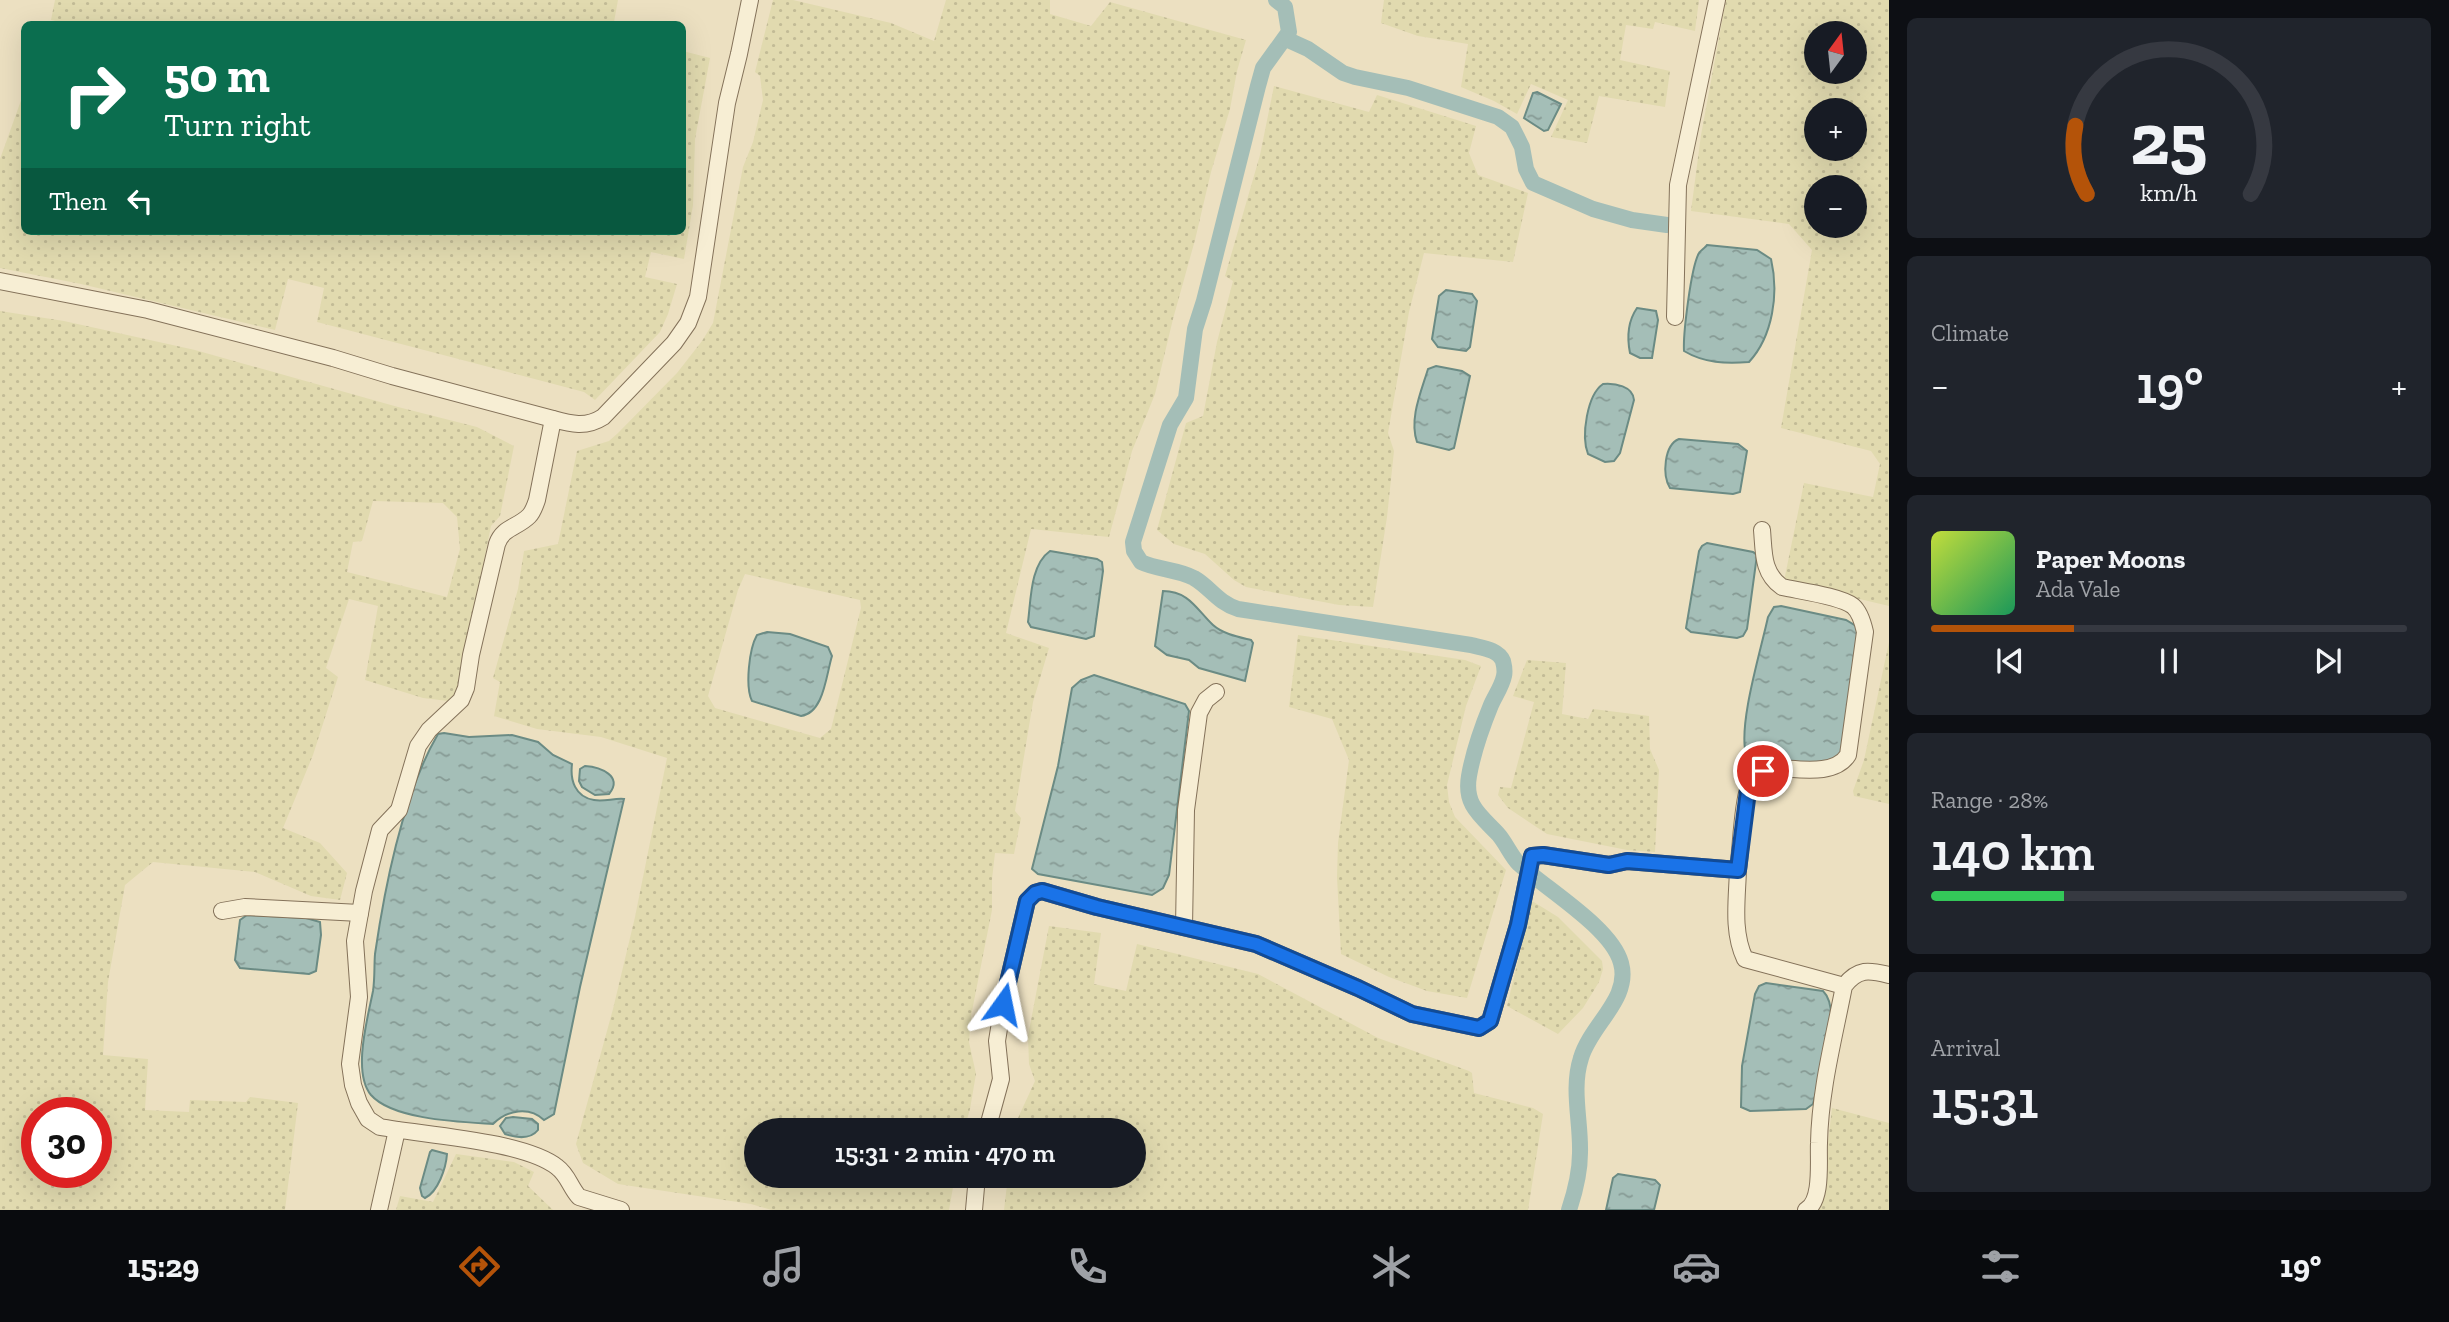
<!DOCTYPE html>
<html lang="en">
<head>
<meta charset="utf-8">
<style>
  :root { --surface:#171b24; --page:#20242c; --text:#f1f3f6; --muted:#9ea1a6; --line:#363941; --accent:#b45309 }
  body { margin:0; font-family:"Zilla Slab",serif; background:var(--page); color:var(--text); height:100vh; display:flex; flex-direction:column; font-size:26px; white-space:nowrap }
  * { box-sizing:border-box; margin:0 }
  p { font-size:23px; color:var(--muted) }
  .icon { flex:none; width:38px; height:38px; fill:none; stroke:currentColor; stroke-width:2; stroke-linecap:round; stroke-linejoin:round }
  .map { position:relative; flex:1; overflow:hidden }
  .details { display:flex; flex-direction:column; gap:18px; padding:18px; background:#0d0f14; width:560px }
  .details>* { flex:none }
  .banner { position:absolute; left:21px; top:21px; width:665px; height:214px; border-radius:10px; box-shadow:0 7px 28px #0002; background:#0b6e4f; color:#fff; overflow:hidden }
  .needle { width:46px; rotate:15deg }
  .buttons { position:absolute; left:1804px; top:21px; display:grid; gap:14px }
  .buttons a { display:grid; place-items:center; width:63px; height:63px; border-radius:50%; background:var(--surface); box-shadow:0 7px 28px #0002; font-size:35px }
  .speed { position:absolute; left:21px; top:1097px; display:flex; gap:14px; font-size:35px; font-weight:700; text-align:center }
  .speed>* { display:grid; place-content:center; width:91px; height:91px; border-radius:50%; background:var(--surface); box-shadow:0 7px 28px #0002; line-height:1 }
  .speed .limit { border:10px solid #d22; background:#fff; color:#111 }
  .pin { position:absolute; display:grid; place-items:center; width:60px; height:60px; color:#fff; margin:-30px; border:4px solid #fff; border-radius:50%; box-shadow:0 2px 7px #0007 }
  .me { position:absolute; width:77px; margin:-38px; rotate:12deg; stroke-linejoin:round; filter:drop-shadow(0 0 5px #0008) }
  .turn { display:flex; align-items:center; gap:24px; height:147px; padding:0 28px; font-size:32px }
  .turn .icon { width:91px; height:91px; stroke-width:2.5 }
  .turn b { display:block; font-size:49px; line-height:60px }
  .then { display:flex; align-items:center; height:66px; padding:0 28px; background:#0003; gap:14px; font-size:26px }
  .big { font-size:52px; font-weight:600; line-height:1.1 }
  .details .tile { flex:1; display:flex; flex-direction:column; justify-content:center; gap:10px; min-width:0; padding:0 24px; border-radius:10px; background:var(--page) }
  .details .dial { align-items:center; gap:0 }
  .dial svg { height:182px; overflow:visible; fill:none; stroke:var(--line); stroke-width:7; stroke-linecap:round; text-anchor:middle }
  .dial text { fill:var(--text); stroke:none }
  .song { display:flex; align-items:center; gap:21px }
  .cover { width:84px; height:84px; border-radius:10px; background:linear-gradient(135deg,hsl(70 70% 55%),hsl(150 70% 35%)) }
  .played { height:7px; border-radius:4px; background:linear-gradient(90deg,var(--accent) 30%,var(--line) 30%) }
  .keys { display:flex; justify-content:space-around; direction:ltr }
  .heat { display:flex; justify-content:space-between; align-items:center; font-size:38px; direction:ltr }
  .charge { height:10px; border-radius:5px; background:linear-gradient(90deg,#34c759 28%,var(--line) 0) }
  .trip { position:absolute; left:744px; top:1118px; width:402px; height:70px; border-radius:35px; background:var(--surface); box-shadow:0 7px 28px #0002; font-weight:600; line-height:70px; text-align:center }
  .tab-bar { display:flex; height:112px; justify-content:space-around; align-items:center; background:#090b0e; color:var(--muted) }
  .tab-bar .icon { width:49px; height:49px }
  .tab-bar .current { color:var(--accent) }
  .tab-bar b { font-size:32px; color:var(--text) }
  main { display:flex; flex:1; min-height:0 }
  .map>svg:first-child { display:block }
  .farmland { fill:url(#farmland-dots); fill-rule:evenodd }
  .water { fill:url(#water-ripples); stroke:#6b8b84; stroke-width:2 }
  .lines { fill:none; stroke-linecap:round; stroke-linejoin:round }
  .canal { stroke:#a4beb7; stroke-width:16 }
  .minor-casing { stroke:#84725a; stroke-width:18 }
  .minor { stroke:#f7eed4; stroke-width:16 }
  .route-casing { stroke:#114b97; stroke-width:18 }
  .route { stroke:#1a73e8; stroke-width:12 }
</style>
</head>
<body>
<main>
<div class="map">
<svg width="1889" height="1210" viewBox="0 0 1889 1210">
  <defs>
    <pattern id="farmland-dots" width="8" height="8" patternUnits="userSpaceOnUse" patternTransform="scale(1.75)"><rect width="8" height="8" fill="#e1daaf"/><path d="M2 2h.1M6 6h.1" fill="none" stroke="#c2bb96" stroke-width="1.8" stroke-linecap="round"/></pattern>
    <pattern id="water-ripples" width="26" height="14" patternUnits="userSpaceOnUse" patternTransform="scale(1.75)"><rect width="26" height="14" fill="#a4beb7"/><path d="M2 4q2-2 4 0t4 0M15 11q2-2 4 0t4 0" fill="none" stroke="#869a94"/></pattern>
  </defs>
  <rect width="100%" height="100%" fill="#ece0c1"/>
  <!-- farmland -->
  <g class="farmland">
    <path d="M55 0H618L614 22 624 24H69L51 20Z"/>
    <path d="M773 0H793L891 23 934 41 946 0H1050V14L1091 26 1110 2 1246 40 1237 71 1230 109 1211 172 1195 240 1173 319 1155 394 1132 451 1109 537 1031 529 1006 633 1049 648 1033 702 1015 811 1021 818 1014 854 995 853 992 879V910L971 1016 969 1042 976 1074 970 1109 964 1130H756V1176H955L949 1210H772L751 1204 618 1184 583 1163 576 1144 613 1009 635 917 667 758 601 737 537 729 494 716 500 682 493 678 518 589 524 551 558 544 577 451 609 441 618 433 677 373 702 341 713 323 743 167 753 142 763 100 760 76 755 72ZM745 574 860 600 861 608 831 729 820 738 715 708 708 696 738 590Z"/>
    <path d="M1384 0H1699L1695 31 1655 22 1653 29 1626 25 1620 60 1670 71 1665 107 1599 96 1587 143 1551 137 1568 100 1531 84 1517 114 1494 101 1461 87 1468 44 1418 36 1381 23Z"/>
    <path d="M1726 0H1889V606L1784 581 1804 483 1873 497 1880 464 1871 451 1781 428 1812 250 1789 224 1691 211 1701 135ZM1816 33H1855V72H1816ZM1816 110H1855V149H1816ZM1816 187H1855V226H1816Z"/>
    <path d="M683 51 710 58 695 139 693 205 684 259 651 252 645 277 677 284 668 314 660 332 595 400 584 392 317 322 324 288 288 279 275 330 81 284 0 268V159L24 92V231H682Z"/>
    <path d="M1274 86 1369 112 1377 95 1476 126 1469 153 1478 175 1528 193 1513 262 1424 253 1409 312 1388 433 1394 451 1387 517 1373 607 1339 605 1246 587 1234 580 1205 554 1174 544 1157 530 1186 423 1203 416 1217 342 1233 281 1225 276 1260 155Z"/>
    <path d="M0 311 64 321 195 350 398 407 477 427 514 446 500 516 491 526 456 697 448 701 423 698 365 680 378 606 349 599 326 668 338 677 313 755 283 828 320 843 347 873 340 900 311 896 255 872 153 862 125 885 108 982 103 1055 148 1059 145 1110 189 1112 190 1100 246 1102 250 1097 298 1103 285 1210H0ZM373 501 443 503 457 517 460 549 447 597 347 572 353 542 362 541ZM37 1113H96V1172H37Z"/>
    <path d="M1298 635 1465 660 1481 666 1466 706 1447 785 1449 802 1455 817 1506 870 1467 998 1427 991 1389 977 1341 954 1337 877 1338 843 1349 760 1332 719 1289 707Z"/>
    <path d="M1889 642V804L1854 796 1853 791 1864 760Z"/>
    <path d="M1527 660 1566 663 1562 714 1588 719 1593 709 1649 716 1650 749 1659 770 1655 852 1627 850 1547 834 1508 808 1498 795 1500 787 1511 788 1534 702 1513 696Z"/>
    <path d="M1529 899 1558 917 1602 961 1603 969 1599 982 1583 1008 1558 1034 1507 1006 1524 936Z"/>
    <path d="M1049 926 1101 933 1094 984 1126 991 1137 944 1258 974 1378 1038 1469 1071 1472 1073 1474 1093 1533 1108 1543 1114 1528 1210H1004L1008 1176H1134V1130H1017L1018 1118 1035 1081 1029 1064 1028 1036Z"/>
    <path d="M1832 1108 1889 1123V1210H1818L1822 1196Z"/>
    <path d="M456 1154 514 1162 534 1172 528 1186 553 1210H396L400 1196 433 1202Z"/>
  </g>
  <!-- water -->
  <g class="water">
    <path d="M1537 92 1561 104 1548 130 1544 131 1524 118 1533 93Z"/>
    <path d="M1707 245 1757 250 1771 259C1779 293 1773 336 1749 362 1726 364 1704 363 1684 351 1683 334 1691 267 1699 253 1700 251 1706 247 1707 245Z"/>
    <path d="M1446 290 1472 294 1477 301 1470 347 1466 351 1438 347 1432 339 1439 296Z"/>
    <path d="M1637 308 1656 311 1658 320 1652 358H1640L1630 353C1627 338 1628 321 1637 308Z"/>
    <path d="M1436 366 1462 371 1470 376 1454 448 1449 450 1417 442C1409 419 1421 392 1428 369Z"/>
    <path d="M1603 384C1615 383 1633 386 1634 400L1620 453 1614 461 1605 462 1588 454C1581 436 1587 395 1603 384Z"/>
    <path d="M1679 439 1738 444 1747 451 1740 492 1733 494 1670 488C1662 475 1664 445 1679 439Z"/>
    <path d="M1707 543 1753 552 1757 555 1747 629 1743 636 1737 638 1691 632 1686 628 1699 551 1702 546Z"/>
    <path d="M1050 551 1097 559 1102 562 1103 571 1094 636 1086 639 1031 627 1028 622C1031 600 1030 565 1050 551Z"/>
    <path d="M1163 591C1189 591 1197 610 1213 625 1223 634 1239 637 1251 640L1253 643 1245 681 1199 668 1189 660 1167 655 1155 646Z"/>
    <path d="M1781 606 1846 620 1856 626 1861 638 1839 764C1812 764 1770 768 1746 754 1738 724 1761 650 1768 617L1774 607Z"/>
    <path d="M767 632 790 634 828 647 832 656C826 675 824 713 801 716L752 701C745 687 749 649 757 635Z"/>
    <path d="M1094 675 1185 704 1189 711 1169 875 1163 888 1152 895 1038 874 1032 869 1058 766 1072 688 1081 680Z"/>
    <path d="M444 733 469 737 512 735 538 742 553 755 572 764C570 780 575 797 594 800 604 802 614 798 624 799L580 987 554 1114 544 1120C529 1106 507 1110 493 1124 462 1122 393 1120 371 1095 352 1072 368 1017 373 991 375 978 374 966 375 954 385 885 403 794 438 734Z"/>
    <path d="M585 766C600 767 624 776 609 794L595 795 582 787 579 781 580 769Z"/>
    <path d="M247 915 306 918 320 922 321 935 316 971 309 974 240 968 235 960 240 920Z"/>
    <path d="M1766 983 1823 991C1844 1011 1819 1078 1813 1104L1806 1109 1750 1111 1741 1107 1742 1066 1755 994 1759 986Z"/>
    <path d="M513 1117 532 1119 538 1124V1130C530 1140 517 1138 505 1134L500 1126 506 1118Z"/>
    <path d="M432 1150 447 1154C446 1168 438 1192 425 1198L422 1196 420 1188 430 1152Z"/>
    <path d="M1618 1174 1655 1180 1660 1185 1654 1210H1606L1613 1178Z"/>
  </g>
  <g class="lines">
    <!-- canal -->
    <g class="canal">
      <path d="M1276 0 1285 7 1289 32 1263 68 1258 86 1204 301 1195 329 1186 398 1170 425 1133 542 1134 551 1141 562C1158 570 1177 569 1194 578 1211 588 1217 602 1238 609L1471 645C1482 648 1498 649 1503 661 1504 665 1505 672 1504 676 1502 686 1495 696 1491 705 1482 727 1473 753 1469 776 1464 805 1480 815 1498 834 1506 843 1511 856 1519 864 1546 889 1612 928 1621 963 1631 999 1591 1024 1581 1058 1571 1089 1581 1121 1580 1153 1580 1172 1575 1192 1569 1210"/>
      <path d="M1286 39 1308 49 1343 73 1355 77 1408 88 1498 117 1512 127 1522 147 1526 169 1533 183 1593 209 1632 220 1667 225"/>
    </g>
    <!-- minor casing -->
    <g class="minor-casing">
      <g id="minor">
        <path d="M0 281 148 310 333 358 392 376 553 419C571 424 586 428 603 417L674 343 688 323 698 297 727 103 739 54 750 0"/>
        <path d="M1675 317 1678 185 1717 0"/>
        <path d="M553 419 537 500C535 506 533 512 529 516 517 528 503 527 497 544L471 655 466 688 461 700 429 730 418 746 399 810 380 830 364 891 355 941 359 997 350 1064 353 1085 359 1103 368 1119 380 1127C424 1135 524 1141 557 1167 568 1175 570 1187 579 1197L621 1210"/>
        <path d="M1738 870C1741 850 1742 807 1748 790 1752 779 1761 771 1772 768 1796 768 1834 777 1848 755L1865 632C1863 623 1860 612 1853 606 1840 596 1800 591 1782 587 1762 573 1764 552 1762 530"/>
        <path d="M222 911 245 907 360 913"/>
        <path d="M1184 927 1186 810 1199 713 1206 700 1216 692"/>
        <path d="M987 1130 1001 1079 997 1041 1003 1004 1027 901 1035 893 1042 891 1097 907 1256 944 1358 988 1412 1014 1479 1028 1490 1021 1518 925 1532 856 1543 855 1609 865 1627 861 1738 870C1737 900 1732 932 1745 959L1844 986"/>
        <path d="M379 1210 397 1130"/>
        <path d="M974 1210 977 1176"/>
        <path d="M1806 1210C1823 1201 1818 1160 1819 1143 1820 1090 1834 1038 1844 986 1858 968 1869 970 1889 975"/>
      </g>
    </g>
    <!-- minor -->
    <use href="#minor" class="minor"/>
  </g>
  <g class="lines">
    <!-- route casing -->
    <g class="route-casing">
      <path id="route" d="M1003 1004 1027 901 1035 893 1042 891 1097 907 1256 944 1358 988 1412 1014 1479 1028 1490 1021 1518 925 1532 856 1543 855 1609 865 1627 861 1738 870 1748 791 1763 771"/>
    </g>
    <!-- route -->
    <use href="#route" class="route"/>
  </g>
</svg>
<div class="buttons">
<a><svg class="needle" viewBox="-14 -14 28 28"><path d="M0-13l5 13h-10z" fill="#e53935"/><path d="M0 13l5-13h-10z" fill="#9ea1a6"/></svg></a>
<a>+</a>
<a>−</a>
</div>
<div class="speed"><div class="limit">30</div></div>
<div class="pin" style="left:1763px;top:771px;background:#d93025"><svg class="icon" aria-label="arrive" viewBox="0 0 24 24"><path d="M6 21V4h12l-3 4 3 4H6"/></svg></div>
<svg class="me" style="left:1003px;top:1004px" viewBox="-20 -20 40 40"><path d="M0-17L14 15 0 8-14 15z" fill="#1a73e8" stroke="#fff" stroke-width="4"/></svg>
<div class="trip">15:31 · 2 min · 470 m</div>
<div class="banner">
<div class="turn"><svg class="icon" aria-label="right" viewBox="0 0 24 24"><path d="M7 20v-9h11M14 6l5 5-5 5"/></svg><div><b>50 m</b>Turn right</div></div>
<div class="then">Then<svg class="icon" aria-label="left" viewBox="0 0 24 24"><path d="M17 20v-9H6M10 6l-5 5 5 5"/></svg></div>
</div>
</div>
<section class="details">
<div class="tile dial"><svg viewBox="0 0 100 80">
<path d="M14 69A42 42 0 1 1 86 69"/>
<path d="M14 69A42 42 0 0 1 9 39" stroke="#b45309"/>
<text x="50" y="56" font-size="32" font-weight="700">25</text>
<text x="50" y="72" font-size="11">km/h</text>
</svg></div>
<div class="tile"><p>Climate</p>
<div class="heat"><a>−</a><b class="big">19°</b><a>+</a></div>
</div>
<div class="tile">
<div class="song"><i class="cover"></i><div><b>Paper Moons</b><p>Ada Vale</p></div></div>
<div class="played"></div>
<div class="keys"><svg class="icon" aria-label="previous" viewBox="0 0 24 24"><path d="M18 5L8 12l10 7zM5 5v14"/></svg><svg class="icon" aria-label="pause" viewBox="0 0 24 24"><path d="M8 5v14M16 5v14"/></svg><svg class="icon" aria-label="next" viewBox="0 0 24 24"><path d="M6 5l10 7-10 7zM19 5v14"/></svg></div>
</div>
<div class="tile"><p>Range · 28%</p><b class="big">140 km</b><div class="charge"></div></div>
<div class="tile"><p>Arrival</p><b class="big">15:31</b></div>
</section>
</main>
<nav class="tab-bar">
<b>15:29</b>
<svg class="icon current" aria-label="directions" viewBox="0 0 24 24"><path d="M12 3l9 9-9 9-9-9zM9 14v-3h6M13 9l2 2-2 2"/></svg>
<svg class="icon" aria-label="music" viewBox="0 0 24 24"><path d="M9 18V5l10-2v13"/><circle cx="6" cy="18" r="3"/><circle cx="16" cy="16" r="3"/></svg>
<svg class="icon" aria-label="phone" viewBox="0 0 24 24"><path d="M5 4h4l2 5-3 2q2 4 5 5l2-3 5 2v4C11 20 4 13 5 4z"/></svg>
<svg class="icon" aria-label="climate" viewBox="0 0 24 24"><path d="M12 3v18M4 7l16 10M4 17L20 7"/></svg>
<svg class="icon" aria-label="car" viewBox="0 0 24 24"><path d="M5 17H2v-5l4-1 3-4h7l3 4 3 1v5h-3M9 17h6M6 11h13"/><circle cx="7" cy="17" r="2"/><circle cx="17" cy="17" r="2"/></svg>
<svg class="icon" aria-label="filters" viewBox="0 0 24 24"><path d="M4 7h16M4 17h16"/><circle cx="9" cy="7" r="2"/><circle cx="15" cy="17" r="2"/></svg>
<b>19°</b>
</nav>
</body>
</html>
